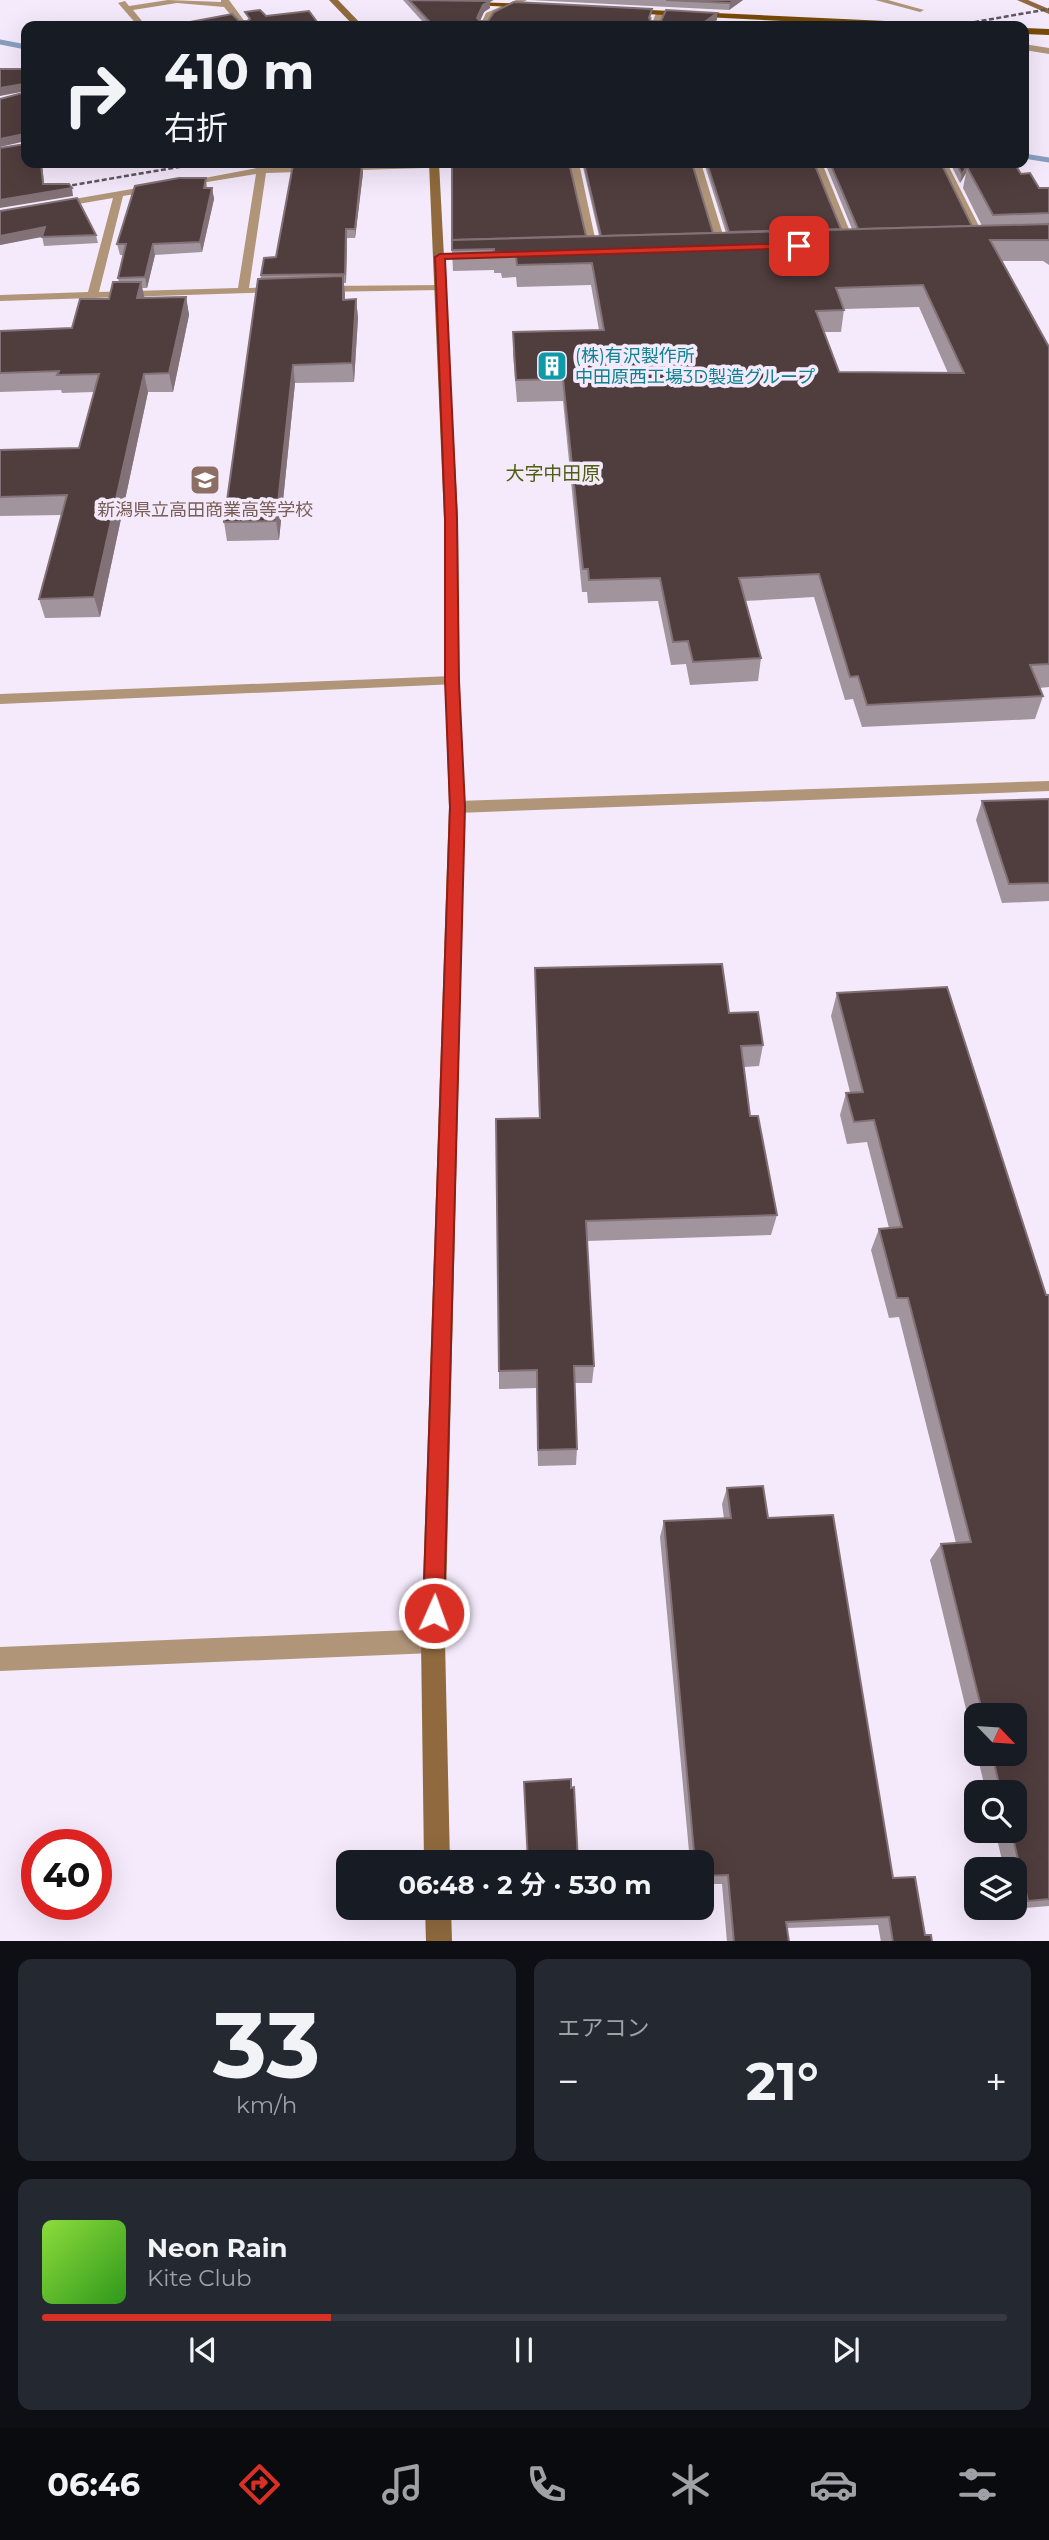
<!DOCTYPE html>
<html lang="ja">
<head>
<meta charset="utf-8">
<style>
  :root { --surface:#171b24; --page:#242831; --text:#f1f3f6; --muted:#9ea1a6; --line:#363941; --accent:#d93025 }
  body { margin:0; font-family:Montserrat,"Noto Sans JP",sans-serif; background:var(--page); color:var(--text); height:100vh; display:flex; flex-direction:column; font-size:26px; white-space:nowrap }
  * { box-sizing:border-box; margin:0 }
  p { font-size:23px; color:var(--muted) }
  .icon { flex:none; width:38px; height:38px; fill:none; stroke:currentColor; stroke-width:2; stroke-linecap:round; stroke-linejoin:round }
  .map { position:relative; height:1941px; overflow:hidden }
  .panel { display:flex; flex-direction:column; gap:18px; padding:18px; background:#0d0f14; flex:1 }
  .panel>* { flex:none }
  .banner { position:absolute; left:21px; top:21px; width:1008px; height:147px; border-radius:14px; box-shadow:0 7px 28px #0002; background:#171b24; color:var(--text); overflow:hidden }
  .needle { width:46px; rotate:115deg }
  .controls { position:absolute; left:964px; top:1703px; display:grid; gap:14px }
  .controls a { display:grid; place-items:center; width:63px; height:63px; border-radius:14px; background:var(--surface); box-shadow:0 7px 28px #0002; font-size:35px }
  .speed { position:absolute; left:21px; top:1829px; display:flex; gap:14px; font-size:35px; font-weight:700; text-align:center }
  .speed>* { display:grid; place-content:center; width:91px; height:91px; border-radius:50%; background:var(--surface); box-shadow:0 7px 28px #0002; line-height:1 }
  .speed .limit { border:10px solid #d22; background:#fff; color:#111 }
  .pin { position:absolute; display:grid; place-items:center; width:60px; height:60px; color:#fff; margin:-30px; border-radius:14px; box-shadow:0 4px 10px #0006 }
  .me { position:absolute; width:77px; margin:-38px; rotate:2deg; stroke-linejoin:round; filter:drop-shadow(0 0 5px #0008) }
  .turn { display:flex; align-items:center; gap:24px; height:147px; padding:0 28px; font-size:32px }
  .turn .icon { width:91px; height:91px; stroke-width:2.5 }
  .turn b { display:block; font-size:49px; line-height:60px }
  .big { font-size:52px; font-weight:700; line-height:1.1 }
  .panel .tile { flex:1; display:flex; flex-direction:column; justify-content:center; gap:10px; min-width:0; padding:0 24px; border-radius:14px; background:var(--page) }
  .panel .dial { align-items:center; gap:0 }
  .dial b { font-size:91px; line-height:1 }
  .song { display:flex; align-items:center; gap:21px }
  .cover { width:84px; height:84px; border-radius:10px; background:linear-gradient(135deg,hsl(90 70% 55%),hsl(110 70% 35%)) }
  .played { height:7px; border-radius:4px; background:linear-gradient(90deg,var(--accent) 30%,var(--line) 30%) }
  .keys { display:flex; justify-content:space-around; direction:ltr }
  .heat { display:flex; justify-content:space-between; align-items:center; font-size:38px; direction:ltr }
  .panel .tiles { flex:1; display:grid; gap:18px; grid-template-columns:1fr 1fr }
  .tile:last-child { grid-column:span 2 }
  .trip { position:absolute; left:336px; top:1850px; width:378px; height:70px; border-radius:14px; background:var(--surface); box-shadow:0 7px 28px #0002; font-weight:700; line-height:70px; text-align:center }
  .menu { display:flex; height:112px; justify-content:space-around; align-items:center; background:#090b0e; color:var(--muted) }
  .menu .icon { width:49px; height:49px }
  .menu .active { color:var(--accent) }
  .menu b { font-size:32px; color:var(--text) }
  .map>svg:first-child { display:block }
  .lines { fill:none; stroke-linecap:round; stroke-linejoin:round }
  .stream { stroke:#899ebf; stroke-width:5 }
  .lane { fill:#b09579; fill-rule:evenodd }
  .street { fill:#b09579; fill-rule:evenodd }
  .secondary { fill:#906a3e; fill-rule:evenodd }
  .primary { fill:#784a05; fill-rule:evenodd }
  .rail { stroke:#5c5660; stroke-width:2.5; stroke-dasharray:5 2.5; stroke-linecap:butt }
  .wall { fill:#a2949c; fill-rule:evenodd }
  .shaded-wall { fill:#827176 }
  .building { fill:#503d3d; stroke:#827176; stroke-width:2; fill-rule:evenodd }
  .route { fill:#d93025; stroke:#8d1f18; stroke-width:2 }
  .labels { text-anchor:middle; stroke-width:7; stroke-linejoin:round; paint-order:stroke }
  .far-culture-label { font-size:18px; fill:#0d838f; stroke:#f5eafc; text-anchor:start }
  .far-education-label { font-size:18px; fill:#785e54; stroke:#f5eafc }
  .far-neighbourhood-label { font-size:19px; fill:#4e5f13; stroke:#f5eafc }
</style>
</head>
<body>
<div class="map">
<svg width="1049" height="1942" viewBox="0 0 1049 1942">
  <rect width="100%" height="100%" fill="#f5eafc"/>
  <g class="lines">
    <!-- stream -->
    <g class="stream">
      <path d="M0 42 26 47"/>
      <path d="M1024 156 1049 160"/>
    </g>
    <!-- lane -->
    <path class="lane" d="M875 0H888L924 10 920 12Z"/>
    <!-- street -->
    <g class="street">
      <path d="M168 0 221 2V0H229L248 26H240L224 7 177 3 133 10 146 26H138L118 3 125 1 129 6Z"/>
      <path d="M516 0H527L492 17 488 26H480L486 13Z"/>
      <path d="M660 11 664 13 659 26H651L656 13Z"/>
      <path d="M1024 44 1049 48V54L1024 50Z"/>
      <path d="M258 163H268L267 167 493 163 488 166 266 173 249 288 279 287 284 290 283 292 0 301V295L88 292 113 198 55 208 50 205 51 203 155 185 160 188 159 190 123 196 99 292 238 288 256 174 183 186 178 183 257 168Z"/>
      <path d="M569 163H579L598 252 589 250Z"/>
      <path d="M691 163H701L727 248 726 250 717 248Z"/>
      <path d="M812 163H822L855 244 854 246 845 244Z"/>
      <path d="M937 163H947L987 242 986 244 977 245 972 242 975 239Z"/>
      <path d="M476 252 481 255 480 257 440 260 435 257 440 254Z"/>
      <path d="M444 285V289L440 290 321 292 316 289 321 286Z"/>
      <path d="M452 676 459 681 457 684 0 704V694Z"/>
      <path d="M1049 781V791L457 813 449 807 457 801Z"/>
      <path d="M433 1629 441 1633 445 1641 441 1649 433 1653 0 1671V1647Z"/>
    </g>
    <!-- secondary -->
    <g class="secondary">
      <path d="M329 0H338L363 26H354Z"/>
      <path d="M1017 0H1028L1049 9V14Z"/>
      <path d="M429 163H439L458 519 459 681 465 807 445 1641 450 1862H424L421 1641 449 807 445 681 444 519Z"/>
      <path d="M425 1908H451L452 1942H426Z"/>
    </g>
    <!-- primary -->
    <g class="primary">
      <path d="M417 0 530 4 534 6 530 8 421 2Z"/>
      <path d="M628 9 929 23 933 26H883L625 13Z"/>
      <path d="M1024 28 1049 29V35L1024 34Z"/>
    </g>
    <!-- rail -->
    <g class="rail">
      <path d="M952 26 1049 9"/>
      <path d="M50 189 202 163"/>
    </g>
  </g>
  <!-- wall -->
  <g class="wall">
    <path d="M403 0H470L490 8 484 12 480 21 652 17 651 20V21L717 20 708 26H397L423 22Z"/>
    <path d="M529 0H743L729 10Z"/>
    <path d="M582 163H692L713 233H726L704 163H814L841 229H852L825 163H941L972 226H982L963 188 966 173 960 183 950 163H973L970 167 1021 174 1039 188H1049V265L1043 261H1002L1049 347V687L1039 688 1043 696 1035 719 862 727 853 699 845 700 814 597 745 601 761 658 758 681 690 685 686 664 671 665 658 601 588 603 587 592H582L563 401 517 402 513 354V332L599 330 591 285 517 287 516 277 502 278 501 273H494V270L453 271 452 250 586 236H599ZM919 307 948 373 839 372 824 332H841L844 309Z"/>
    <path d="M362 164 363 173 355 238H347L346 283H344L345 300 356 299 358 318 354 382 295 383 279 540 227 541 224 522 261 275 276 257Z"/>
    <path d="M206 178 207 188H212L214 199 202 252 155 255 147 288H142L144 298 186 297 189 315 173 392H148L100 617 45 618 39 599 62 515 0 516V450L79 448 94 392 62 393 61 390 0 392V331L72 328 109 299 119 282 118 278 124 255H120L117 244Z"/>
    <path d="M0 211 96 235 98 243 44 246 42 236 0 245Z"/>
    <path d="M1049 799V901L1002 903 976 820 982 801Z"/>
    <path d="M535 968 729 1013 763 1045 759 1066 744 1067 750 1116 777 1215 771 1235 587 1241 594 1366 592 1383H574L577 1449 576 1465 538 1466 536 1388 499 1389V1371L539 1118Z"/>
    <path d="M837 993 1046 1295H1049V1906L1014 1909 1013 1908H1015V1869H1004L995 1830H1015V1792H986L930 1560 941 1544 956 1543 899 1317 889 1318 871 1250 879 1229 889 1228 867 1142 847 1144 840 1115 846 1093 850 1092 831 1016ZM976 1715H1015V1754H976Z"/>
    <path d="M727 1488 768 1518 893 1878 925 1935 932 1942H881L878 1925 787 1928 789 1942H727L722 1884H702V1862H690L660 1537 664 1521 724 1519 722 1504Z"/>
  </g>
  <!-- shaded-wall -->
  <g class="shaded-wall">
    <path d="M734 0H743L729 10 730 3Z"/>
    <path d="M490 1V8L484 12 478 25 477 18 483 5Z"/>
    <path d="M717 13V20L708 26H699Z"/>
    <path d="M24 84 26 91 0 96V88Z"/>
    <path d="M24 134 26 141 0 147V139Z"/>
    <path d="M41 163H51L42 164 45 192 43 184Z"/>
    <path d="M969 163H973L968 169 967 167 966 173 960 183 962 174Z"/>
    <path d="M362 164 363 173 355 238V229Z"/>
    <path d="M72 188 73 196 0 208V200Z"/>
    <path d="M212 188 214 199 202 252 200 242Z"/>
    <path d="M45 227 47 236 0 245V236Z"/>
    <path d="M346 229 347 238 346 283 345 274Z"/>
    <path d="M153 244 155 255 147 288 145 277Z"/>
    <path d="M343 276 345 294 344 318 343 300Z"/>
    <path d="M141 282 145 300 137 298Z"/>
    <path d="M186 297 189 315 173 392 169 373Z"/>
    <path d="M356 299 358 318 354 382 352 363Z"/>
    <path d="M293 365 295 383 279 540 276 521Z"/>
    <path d="M144 374 148 392 100 617 94 597Z"/>
  </g>
  <!-- building -->
  <g class="building">
    <path d="M409 0 490 1 483 5 477 18 480 21H488L494 12 514 2 652 9 649 18 651 21H661L666 10 717 13 699 26H397L429 21Z"/>
    <path d="M666 0H734L730 3Z"/>
    <path d="M260 10 266 16 309 11 320 26H169L232 14 239 21H247L250 19 245 12Z"/>
    <path d="M26 64V91L24 84 0 88V69H24Z"/>
    <path d="M26 92V136L24 134 0 139V99Z"/>
    <path d="M26 142V163H41L43 184H69L72 188 0 200V148L26 144Z"/>
    <path d="M452 163H569L586 236 452 240Z"/>
    <path d="M584 163H692L713 233 601 236Z"/>
    <path d="M707 163H814L841 229 729 232Z"/>
    <path d="M830 163H941L972 226 858 229Z"/>
    <path d="M956 163H969L962 174Z"/>
    <path d="M362 164 355 229H346L345 274 261 275 264 258 276 257 293 165Z"/>
    <path d="M1016 166 1021 174 1030 173 1039 188H1049V213L993 215 967 167Z"/>
    <path d="M179 178H206L204 188H212L200 242 153 244 145 277 118 278 126 244H117L135 186Z"/>
    <path d="M77 198 96 235 42 237 45 227 0 236V211Z"/>
    <path d="M1049 224V240H990L1049 347V664L1030 665 1043 696 867 705 858 676 850 677 819 574 739 578 761 658 693 662 688 641 673 642 660 578 589 580 588 569H583L563 379 516 380 513 332 604 330 592 263 517 265 516 256H502L501 252H494V249L452 250V240ZM923 285 964 373 839 372 816 311 844 310 836 288Z"/>
    <path d="M343 276V300L356 299 352 363 293 365 276 521 224 522 258 279Z"/>
    <path d="M113 282H141L137 298 186 297 169 373 144 374 94 597 39 599 67 495 0 497V450L79 448 99 374 57 375 59 371 0 373V331L72 328 80 299H109Z"/>
    <path d="M1049 799V883L1009 884 982 801Z"/>
    <path d="M722 964 729 1013 758 1012 763 1045 741 1046 750 1116H758L777 1215 586 1221 594 1366H574L577 1449 538 1450 537 1370 499 1371 496 1119 540 1118 535 968Z"/>
    <path d="M947 987 1046 1295H1049V1899L1028 1901 1011 1830H1015V1792H1001L992 1754H1015V1715H983L941 1544 971 1542 908 1298H897L879 1229 902 1227 874 1120 854 1122 846 1093 863 1092 837 993Z"/>
    <path d="M763 1486 768 1518 833 1515 893 1878 915 1877 925 1935H931L932 1942H893L889 1917 786 1922 789 1942H734L728 1875 702 1876V1862H695L664 1521 731 1518 727 1488Z"/>
    <path d="M571 1779V1788L574 1787 578 1862H528L524 1782Z"/>
  </g>
  <!-- route -->
  <path class="route" d="M799 243 804 246 802 248 445 259 457 519 459 681 465 807 444 1613 441 1621 434 1624 426 1621 423 1613 450 807 445 681V519L435 257 440 254Z"/>
  <!-- icons -->
  <defs>
    <g id="building-square" transform="scale(1.575)"><rect x="-9" y="-9" width="18" height="18" rx="4" fill="#0f9aa8" stroke="#f5eafc"/><path d="M-4-6H4V6H1V3H-1V6H-4ZM-2.5-4.3h1.7v1.8h-1.7ZM.8-4.3h1.7v1.8H.8ZM-2.5-1h1.7V.8h-1.7ZM.8-1h1.7V.8H.8Z" fill="#fff"/></g>
    <g id="school-square" transform="scale(1.575)"><rect x="-9" y="-9" width="18" height="18" rx="4" fill="#8d6e63" stroke="#f5eafc"/><path d="M0-5L7-2L0 1L-7-2ZM-4 1L0 2.5L4 1V4Q0 6-4 4Z" fill="#fff"/></g>
  </defs>
  <g fill-rule="evenodd">
    <use href="#building-square" x="552" y="366"/>
    <use href="#school-square" x="205" y="480"/>
  </g>
  <g class="labels">
    <!-- far-culture labels -->
    <g class="far-culture-label">
      <text x="575" y="362">(株)有沢製作所<tspan x="575" dy="21">中田原西工場3D製造グループ</tspan></text>
    </g>
    <!-- far-education labels -->
    <g class="far-education-label">
      <text x="205" y="516">新潟県立高田商業高等学校</text>
    </g>
    <!-- far-neighbourhood labels -->
    <g class="far-neighbourhood-label">
      <text x="553" y="480">大字中田原</text>
    </g>
  </g>
</svg>
<div class="controls">
<a><svg class="needle" viewBox="-14 -14 28 28"><path d="M0-13l5 13h-10z" fill="#e53935"/><path d="M0 13l5-13h-10z" fill="#9ea1a6"/></svg></a>
<a><svg class="icon" aria-label="search" viewBox="0 0 24 24"><circle cx="10" cy="10" r="6"/><path d="M15 15l6 6"/></svg></a>
<a><svg class="icon" aria-label="layers" viewBox="0 0 24 24"><path d="M12 4l9 5-9 5-9-5zM3 14l9 5 9-5"/></svg></a>
</div>
<div class="speed"><div class="limit">40</div></div>
<div class="pin" style="left:799px;top:246px;background:#d93025"><svg class="icon" aria-label="arrive" viewBox="0 0 24 24"><path d="M6 21V4h12l-3 4 3 4H6"/></svg></div>
<svg class="me" style="left:434px;top:1613px" viewBox="-20 -20 40 40"><circle r="17" fill="#d93025" stroke="#fff" stroke-width="3"/><path d="M0-11L8 9 0 5-8 9z" fill="#fff"/></svg>
<div class="trip">06:48 · 2 分 · 530 m</div>
<div class="banner">
<div class="turn"><svg class="icon" aria-label="right" viewBox="0 0 24 24"><path d="M7 20v-9h11M14 6l5 5-5 5"/></svg><div><b>410 m</b>右折</div></div>
</div>
</div>
<section class="panel">
<div class="tiles">
<div class="tile dial"><b>33</b><p>km/h</p></div>
<div class="tile"><p>エアコン</p>
<div class="heat"><a>−</a><b class="big">21°</b><a>+</a></div>
</div>
<div class="tile">
<div class="song"><i class="cover"></i><div><b>Neon Rain</b><p>Kite Club</p></div></div>
<div class="played"></div>
<div class="keys"><svg class="icon" aria-label="previous" viewBox="0 0 24 24"><path d="M18 5L8 12l10 7zM5 5v14"/></svg><svg class="icon" aria-label="pause" viewBox="0 0 24 24"><path d="M8 5v14M16 5v14"/></svg><svg class="icon" aria-label="next" viewBox="0 0 24 24"><path d="M6 5l10 7-10 7zM19 5v14"/></svg></div>
</div>
</div>
</section>
<nav class="menu">
<b>06:46</b>
<svg class="icon active" aria-label="directions" viewBox="0 0 24 24"><path d="M12 3l9 9-9 9-9-9zM9 14v-3h6M13 9l2 2-2 2"/></svg>
<svg class="icon" aria-label="music" viewBox="0 0 24 24"><path d="M9 18V5l10-2v13"/><circle cx="6" cy="18" r="3"/><circle cx="16" cy="16" r="3"/></svg>
<svg class="icon" aria-label="phone" viewBox="0 0 24 24"><path d="M5 4h4l2 5-3 2q2 4 5 5l2-3 5 2v4C11 20 4 13 5 4z"/></svg>
<svg class="icon" aria-label="climate" viewBox="0 0 24 24"><path d="M12 3v18M4 7l16 10M4 17L20 7"/></svg>
<svg class="icon" aria-label="car" viewBox="0 0 24 24"><path d="M5 17H2v-5l4-1 3-4h7l3 4 3 1v5h-3M9 17h6M6 11h13"/><circle cx="7" cy="17" r="2"/><circle cx="17" cy="17" r="2"/></svg>
<svg class="icon" aria-label="filters" viewBox="0 0 24 24"><path d="M4 7h16M4 17h16"/><circle cx="9" cy="7" r="2"/><circle cx="15" cy="17" r="2"/></svg>
</nav>
</body>
</html>
